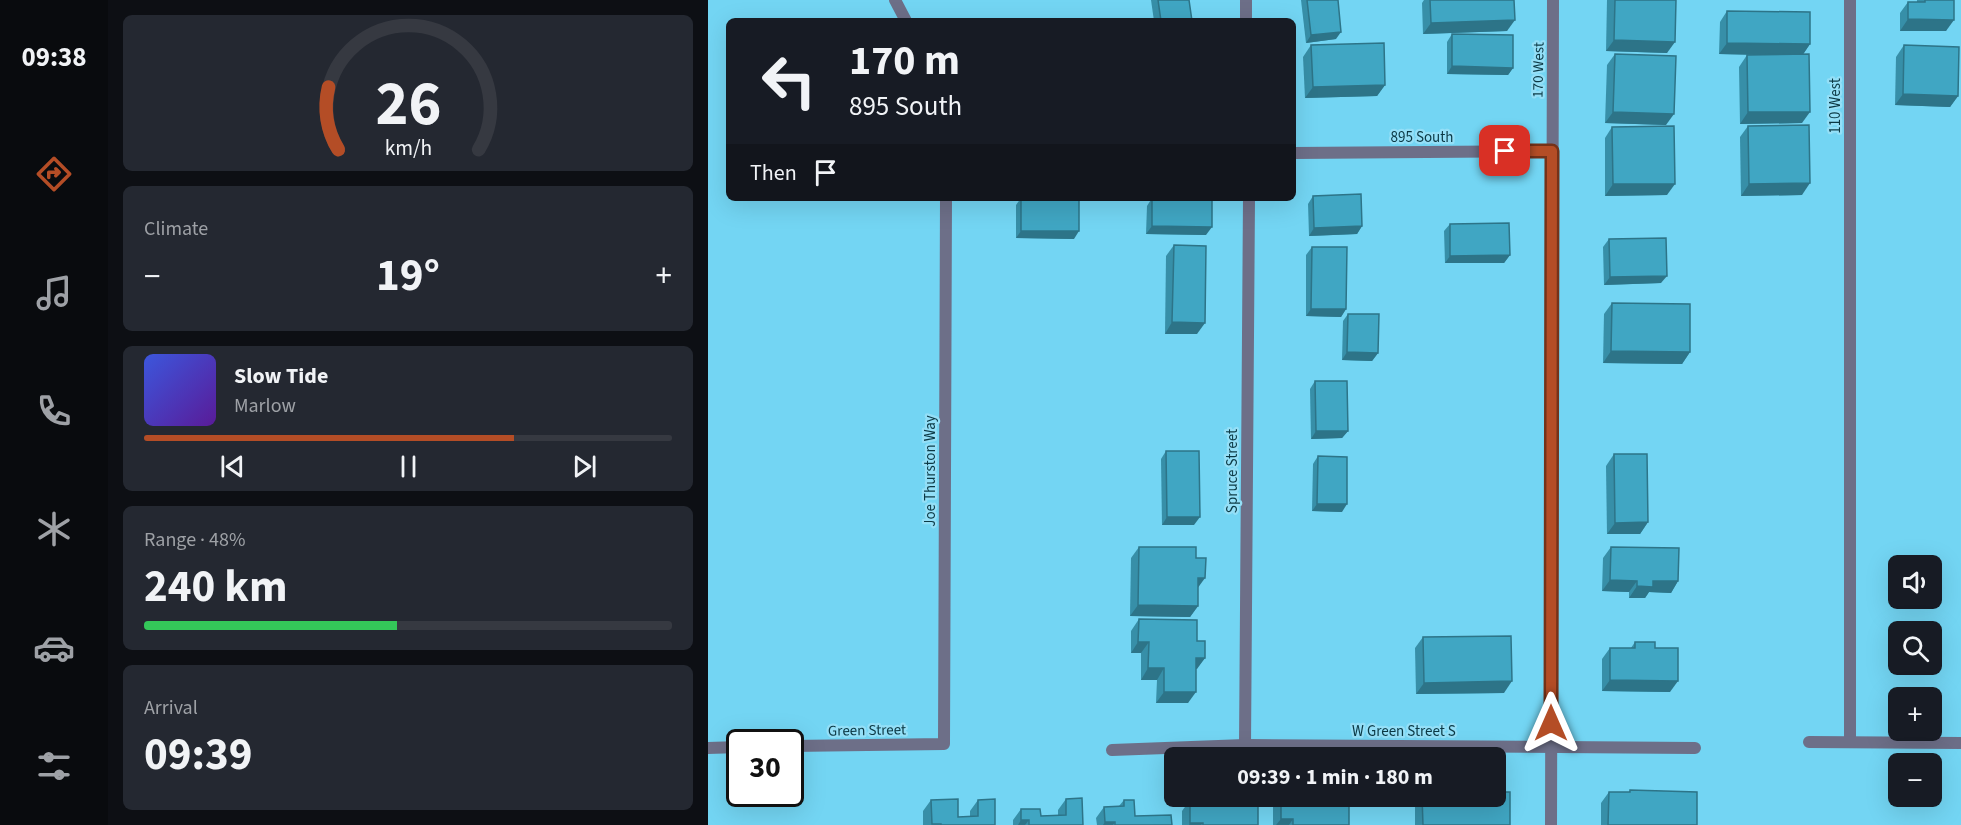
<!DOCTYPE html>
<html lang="en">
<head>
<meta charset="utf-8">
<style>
  :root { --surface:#171b24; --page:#242831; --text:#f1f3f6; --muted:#9ea1a6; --line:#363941; --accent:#b44d26 }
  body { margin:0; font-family:"Source Sans 3",sans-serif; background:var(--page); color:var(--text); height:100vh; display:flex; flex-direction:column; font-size:22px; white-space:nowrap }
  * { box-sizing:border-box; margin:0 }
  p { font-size:20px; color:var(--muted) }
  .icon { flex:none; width:33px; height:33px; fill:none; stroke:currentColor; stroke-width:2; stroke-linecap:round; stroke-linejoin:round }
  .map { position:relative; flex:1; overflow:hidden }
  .details { display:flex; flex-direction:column; gap:15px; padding:15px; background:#0d0f14; width:600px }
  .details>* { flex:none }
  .banner { position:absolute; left:18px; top:18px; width:570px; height:183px; border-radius:9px; box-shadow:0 6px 24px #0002; background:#171b24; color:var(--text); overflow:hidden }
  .controls { position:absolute; left:1180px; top:555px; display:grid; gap:12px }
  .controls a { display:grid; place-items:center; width:54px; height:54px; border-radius:9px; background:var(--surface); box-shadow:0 6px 24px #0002; font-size:30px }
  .speed { position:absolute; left:18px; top:729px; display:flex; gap:12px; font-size:30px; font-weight:700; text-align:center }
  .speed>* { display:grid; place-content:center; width:78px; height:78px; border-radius:50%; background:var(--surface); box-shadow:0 6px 24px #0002; line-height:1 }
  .speed .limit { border:3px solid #111; border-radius:9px; background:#fff; color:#111 }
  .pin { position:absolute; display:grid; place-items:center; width:51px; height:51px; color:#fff; margin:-26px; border-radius:12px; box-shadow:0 3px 9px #0006 }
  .me { position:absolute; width:66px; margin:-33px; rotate:0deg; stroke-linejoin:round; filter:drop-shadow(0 0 4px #0008) }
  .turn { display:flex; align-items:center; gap:21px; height:126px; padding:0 24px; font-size:27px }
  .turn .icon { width:78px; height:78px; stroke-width:2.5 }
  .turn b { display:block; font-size:42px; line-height:51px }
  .then { display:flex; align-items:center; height:57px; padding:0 24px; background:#0003; gap:12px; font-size:22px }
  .big { font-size:45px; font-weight:700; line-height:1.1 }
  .details .widget { flex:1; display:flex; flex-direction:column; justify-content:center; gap:9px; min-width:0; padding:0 21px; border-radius:9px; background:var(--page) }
  .details .dial { align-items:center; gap:0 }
  .dial svg { height:156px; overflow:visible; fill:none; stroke:var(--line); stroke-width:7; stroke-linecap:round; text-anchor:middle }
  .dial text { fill:var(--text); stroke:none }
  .song { display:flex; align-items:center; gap:18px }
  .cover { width:72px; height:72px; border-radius:9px; background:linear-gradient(135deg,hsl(230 70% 55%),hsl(270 70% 35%)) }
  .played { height:6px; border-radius:3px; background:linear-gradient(90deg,var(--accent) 70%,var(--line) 70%) }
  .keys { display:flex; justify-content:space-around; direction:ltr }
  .heat { display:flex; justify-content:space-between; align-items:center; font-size:33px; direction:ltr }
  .charge { height:9px; border-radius:4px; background:linear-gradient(90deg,#34c759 48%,var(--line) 0) }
  .trip { position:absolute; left:456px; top:747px; width:342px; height:60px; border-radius:9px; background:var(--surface); box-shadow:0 6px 24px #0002; font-weight:700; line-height:60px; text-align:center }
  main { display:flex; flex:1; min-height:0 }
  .menu { display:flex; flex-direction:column; width:108px; justify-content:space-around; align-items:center; background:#090b0e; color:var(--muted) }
  .menu .icon { width:42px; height:42px }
  .menu .active { color:var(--accent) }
  .menu b { font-size:27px; color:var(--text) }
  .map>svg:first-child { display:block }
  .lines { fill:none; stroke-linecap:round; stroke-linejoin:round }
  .minor { stroke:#6d6f88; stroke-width:12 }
  .wall { fill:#378fa8 }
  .shaded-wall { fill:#2d7488 }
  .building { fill:#40a6c3; stroke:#2d7488; stroke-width:1.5 }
  .route-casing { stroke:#753219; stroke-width:15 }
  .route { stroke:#b44d26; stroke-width:10 }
  .labels { text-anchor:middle; stroke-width:4.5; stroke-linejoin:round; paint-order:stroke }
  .street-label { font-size:15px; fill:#0b3844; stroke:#94dff7 }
</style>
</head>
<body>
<main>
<nav class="menu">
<b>09:38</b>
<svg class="icon active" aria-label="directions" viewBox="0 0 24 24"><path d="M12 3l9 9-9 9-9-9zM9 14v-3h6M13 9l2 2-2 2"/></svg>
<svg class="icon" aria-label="music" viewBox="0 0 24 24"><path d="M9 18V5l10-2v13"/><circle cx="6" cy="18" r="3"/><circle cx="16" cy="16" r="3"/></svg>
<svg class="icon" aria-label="phone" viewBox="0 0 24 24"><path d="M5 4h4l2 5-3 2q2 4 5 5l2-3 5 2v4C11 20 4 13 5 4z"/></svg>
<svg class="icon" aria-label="climate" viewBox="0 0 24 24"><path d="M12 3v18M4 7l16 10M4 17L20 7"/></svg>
<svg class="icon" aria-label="car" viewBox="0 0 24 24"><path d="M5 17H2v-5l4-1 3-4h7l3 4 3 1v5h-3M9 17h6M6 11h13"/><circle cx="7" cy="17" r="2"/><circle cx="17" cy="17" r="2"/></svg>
<svg class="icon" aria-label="filters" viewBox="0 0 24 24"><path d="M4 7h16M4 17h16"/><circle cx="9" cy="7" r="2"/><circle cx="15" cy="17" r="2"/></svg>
</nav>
<section class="details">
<div class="widget dial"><svg viewBox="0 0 100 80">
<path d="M14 69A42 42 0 1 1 86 69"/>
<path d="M14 69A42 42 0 0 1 9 37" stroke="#b44d26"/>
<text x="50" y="56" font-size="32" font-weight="700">26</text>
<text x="50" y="72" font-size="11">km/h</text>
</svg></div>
<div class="widget"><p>Climate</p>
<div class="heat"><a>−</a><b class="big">19°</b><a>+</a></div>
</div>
<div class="widget">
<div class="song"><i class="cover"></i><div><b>Slow Tide</b><p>Marlow</p></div></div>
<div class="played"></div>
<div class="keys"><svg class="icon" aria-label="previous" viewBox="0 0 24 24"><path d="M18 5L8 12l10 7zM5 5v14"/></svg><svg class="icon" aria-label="pause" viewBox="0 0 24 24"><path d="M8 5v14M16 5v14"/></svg><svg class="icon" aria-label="next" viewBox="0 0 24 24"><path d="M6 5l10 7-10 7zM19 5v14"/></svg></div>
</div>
<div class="widget"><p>Range · 48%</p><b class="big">240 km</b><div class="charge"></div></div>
<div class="widget"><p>Arrival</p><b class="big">09:39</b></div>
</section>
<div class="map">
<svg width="1253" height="825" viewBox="0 0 1253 825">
  <rect width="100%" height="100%" fill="#73d5f3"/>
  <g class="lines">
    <!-- minor -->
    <g class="minor">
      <path d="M187 0 198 21"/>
      <path d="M538 0V21"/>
      <path d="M1142 0V742"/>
      <path d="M585 153 844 151"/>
      <path d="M1101 742 1253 743"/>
      <path d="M537 745 541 198"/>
      <path d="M82 746 236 744 238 198"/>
      <path d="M0 748 32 747"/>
      <path d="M404 750 537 745 987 748"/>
      <path d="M843 825 845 0"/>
    </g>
  </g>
  <!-- wall -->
  <g class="wall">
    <path d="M443 0H481L484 21H446Z"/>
    <path d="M593 0H630L628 39 598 43Z"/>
    <path d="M716 0H806L799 31 715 34 714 3Z"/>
    <path d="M899 0H968L959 53 898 51Z"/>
    <path d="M1209 0H1246L1238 31H1192V13L1200 2H1209Z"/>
    <path d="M1019 11 1102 44 1095 54 1094 123 1032 124 1031 67 1039 55H1060L1011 54 1012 22Z"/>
    <path d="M744 34 805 68 800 75 739 74V42Z"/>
    <path d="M603 45 677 85 669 96 597 98 595 57Z"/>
    <path d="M1196 45 1250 96 1242 107 1187 105 1188 57Z"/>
    <path d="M907 54 958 125 897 123 899 65Z"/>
    <path d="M1040 126 1094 195 1033 196 1032 137Z"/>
    <path d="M904 127 959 195 897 196V138Z"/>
    <path d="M605 196 654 226 649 234 601 236 600 204Z"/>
    <path d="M313 198 366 239 308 238V205Z"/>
    <path d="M444 198 498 235 438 234 439 206Z"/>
    <path d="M742 224 802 255 796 263H737L736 231Z"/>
    <path d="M901 239 953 283 896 285 895 247Z"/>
    <path d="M466 245 489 334H457L458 256Z"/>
    <path d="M604 247 638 309 633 317 598 316V255Z"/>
    <path d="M904 303 982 352 974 364 895 363 896 314Z"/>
    <path d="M640 314 670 353 664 361 634 360 635 321Z"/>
    <path d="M607 381 640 431 634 438 603 439 602 389Z"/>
    <path d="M458 451 486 525H454L453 459Z"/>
    <path d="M906 454 940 522 932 534H899L898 466Z"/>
    <path d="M610 456 634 512 604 511 605 464Z"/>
    <path d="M431 547 488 558 490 588V606L482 617 422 616 423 558Z"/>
    <path d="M903 547 970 581 963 593 941 592 937 598H921V592L894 591 895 558Z"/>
    <path d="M431 619 489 641 497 658 488 669 480 703H448L449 680H433V653H423V631Z"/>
    <path d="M715 637 796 693 708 694 707 648Z"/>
    <path d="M927 642 947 648 962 692 894 691V659L902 648H923Z"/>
    <path d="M922 790 989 825H893V803L901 792H921Z"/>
    <path d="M572 796 641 825H565V807Z"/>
    <path d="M712 796H788L802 825H707V804Z"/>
    <path d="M358 799 375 825H305V820L313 809 333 816 350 815V810Z"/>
    <path d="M223 800 250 817H262V811L270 800 287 825H215V811Z"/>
    <path d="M416 800 427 816 464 825H389L388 818 396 807 411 806Z"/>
    <path d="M482 800 550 825H474V811Z"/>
  </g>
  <!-- shaded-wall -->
  <g class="shaded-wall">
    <path d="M1200 19 1246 20 1238 31H1192Z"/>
    <path d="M807 20 799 31 715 34 723 23Z"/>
    <path d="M633 32 628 39 598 43 603 35Z"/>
    <path d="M906 40 967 42 959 53 898 51Z"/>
    <path d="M1019 43 1102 44 1094 56 1011 54Z"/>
    <path d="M744 66 805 68 800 75 739 74Z"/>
    <path d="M677 85 669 96 597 98 605 87Z"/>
    <path d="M1195 94 1250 96 1242 107 1187 105Z"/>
    <path d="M905 112 966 114 958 125 897 123Z"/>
    <path d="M1040 112H1102L1094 123 1032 124Z"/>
    <path d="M1102 183 1094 195 1033 196 1041 184Z"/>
    <path d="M905 184H967L959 195 897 196Z"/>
    <path d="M444 226 504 227 498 235 438 234Z"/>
    <path d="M654 226 649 234 601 236 606 228Z"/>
    <path d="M313 231H371L366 239 308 238Z"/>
    <path d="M802 255 796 263H737L742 256Z"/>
    <path d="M959 276 953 283 896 285 902 277Z"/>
    <path d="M603 309H638L633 317 598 316Z"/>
    <path d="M464 322 497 323 489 334H457Z"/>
    <path d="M903 351 982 352 974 364 895 363Z"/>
    <path d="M639 352 670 353 664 361 634 360Z"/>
    <path d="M608 431H640L634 438 603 439Z"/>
    <path d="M609 504H639L634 512 604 511Z"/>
    <path d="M459 517H492L486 525H454Z"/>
    <path d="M940 522 932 534H899L907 523Z"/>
    <path d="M490 578H497L489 589Z"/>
    <path d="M902 580 929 581 921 592 894 591Z"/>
    <path d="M945 581H970L963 593 941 592 937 598H921L929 586Z"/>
    <path d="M430 605 490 606 482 617 422 616Z"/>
    <path d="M430 642H441L433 653H423Z"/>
    <path d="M488 658H497L489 669H481Z"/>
    <path d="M440 668H456L449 680H433Z"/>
    <path d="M902 680 970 681 962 692 894 691Z"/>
    <path d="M804 681 796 693 708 694 716 683Z"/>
    <path d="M456 692H488L480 703H448Z"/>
    <path d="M573 819H585L581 825H568Z"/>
    <path d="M313 820H321L317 825H310Z"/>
    <path d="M397 822H407L405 825H395Z"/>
    <path d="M482 823H495L493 825H481Z"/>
  </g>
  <!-- building -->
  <g class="building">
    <path d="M450 0H481L484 21H453Z"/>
    <path d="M599 0H630L633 32 603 35Z"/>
    <path d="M722 0H806L807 20 723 23Z"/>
    <path d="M907 0H968L967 42 906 40Z"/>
    <path d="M1217 0H1246V20L1200 19V2H1217Z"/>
    <path d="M1019 11 1102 12V44L1019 43Z"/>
    <path d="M744 34 805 35V68L744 66Z"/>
    <path d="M676 43 677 85 605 87 603 45Z"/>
    <path d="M1196 45 1251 47 1250 96 1195 94Z"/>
    <path d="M907 54 968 56 966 114 905 112Z"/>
    <path d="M1101 54 1102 112H1040L1039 55Z"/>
    <path d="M1101 125 1102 183 1041 184 1040 126Z"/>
    <path d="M966 126 967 184H905L904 127Z"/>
    <path d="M653 194 654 226 606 228 605 196Z"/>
    <rect x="313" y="198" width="58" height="33"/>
    <path d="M444 198 504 199V227L444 226Z"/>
    <path d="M801 223 802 255 742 256V224Z"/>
    <path d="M958 238 959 276 902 277 901 239Z"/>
    <path d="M466 245 498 246 497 323 464 322Z"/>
    <path d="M604 247H639L638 309H603Z"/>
    <path d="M904 303 982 304V352L903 351Z"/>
    <path d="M640 314H671L670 353 639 352Z"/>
    <path d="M607 381H639L640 431H608Z"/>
    <path d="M458 451H491L492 517H459Z"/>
    <path d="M906 454H939L940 522 907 523Z"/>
    <path d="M610 456 639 457V504H609Z"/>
    <path d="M431 547H488V558H498L497 578H490V606L430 605Z"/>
    <path d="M903 547 971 548 970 581H945V587L929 586V581L902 580Z"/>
    <path d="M431 619 489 620V641H497V658H488V692H456V668H440L441 642H430Z"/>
    <path d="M803 636 804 681 716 683 715 637Z"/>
    <path d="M927 642H947V648H970V681L902 680V648H927Z"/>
    <path d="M922 790 989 792V825H900L901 792H922Z"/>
    <path d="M788 792H802V825H715L714 796H788Z"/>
    <path d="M573 796H641V825H585V819H573Z"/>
    <path d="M374 798 375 825H321V820H313V809H332L333 816 358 815V799Z"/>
    <path d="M250 799V817L270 816V800L287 799V825H233V824H224L223 800Z"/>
    <path d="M550 799V825H495V823H482V800Z"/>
    <path d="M416 800H426L427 816 463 815 464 825H407V822H397L396 807 416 806Z"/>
  </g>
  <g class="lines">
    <!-- route casing -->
    <g class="route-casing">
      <path id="route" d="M797 151H844L843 723"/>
    </g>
    <!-- route -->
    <use href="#route" class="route"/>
  </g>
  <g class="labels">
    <!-- street labels -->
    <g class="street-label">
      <text transform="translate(830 70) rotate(-89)" y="5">170 West</text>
      <text transform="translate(1127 106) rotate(-90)" y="5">110 West</text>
      <text x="714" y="142">895 South</text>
      <text transform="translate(222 471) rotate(-90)" y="5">Joe Thurston Way</text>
      <text transform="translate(524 471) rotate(-90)" y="5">Spruce Street</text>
      <text transform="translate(159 730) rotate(-1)" y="5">Green Street</text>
      <text x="696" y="736">W Green Street S</text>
    </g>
  </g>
</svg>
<div class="controls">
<a><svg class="icon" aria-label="sound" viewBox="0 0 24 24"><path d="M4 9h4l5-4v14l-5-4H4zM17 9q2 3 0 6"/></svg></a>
<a><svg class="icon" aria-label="search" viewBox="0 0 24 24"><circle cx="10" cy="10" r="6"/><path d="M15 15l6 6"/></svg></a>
<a>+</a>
<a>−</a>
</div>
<div class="speed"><div class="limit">30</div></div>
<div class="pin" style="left:797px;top:151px;background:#d93025"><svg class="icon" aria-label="arrive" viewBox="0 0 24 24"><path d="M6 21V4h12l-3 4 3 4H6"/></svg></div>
<svg class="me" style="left:843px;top:723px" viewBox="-20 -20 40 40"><path d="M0-17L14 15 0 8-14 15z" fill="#b44d26" stroke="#fff" stroke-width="4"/></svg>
<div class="trip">09:39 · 1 min · 180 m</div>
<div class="banner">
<div class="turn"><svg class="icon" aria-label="left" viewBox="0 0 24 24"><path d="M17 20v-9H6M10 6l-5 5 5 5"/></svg><div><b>170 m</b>895 South</div></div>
<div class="then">Then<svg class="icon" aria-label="arrive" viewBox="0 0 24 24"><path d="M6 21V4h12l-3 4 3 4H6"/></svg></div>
</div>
</div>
</main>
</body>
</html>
